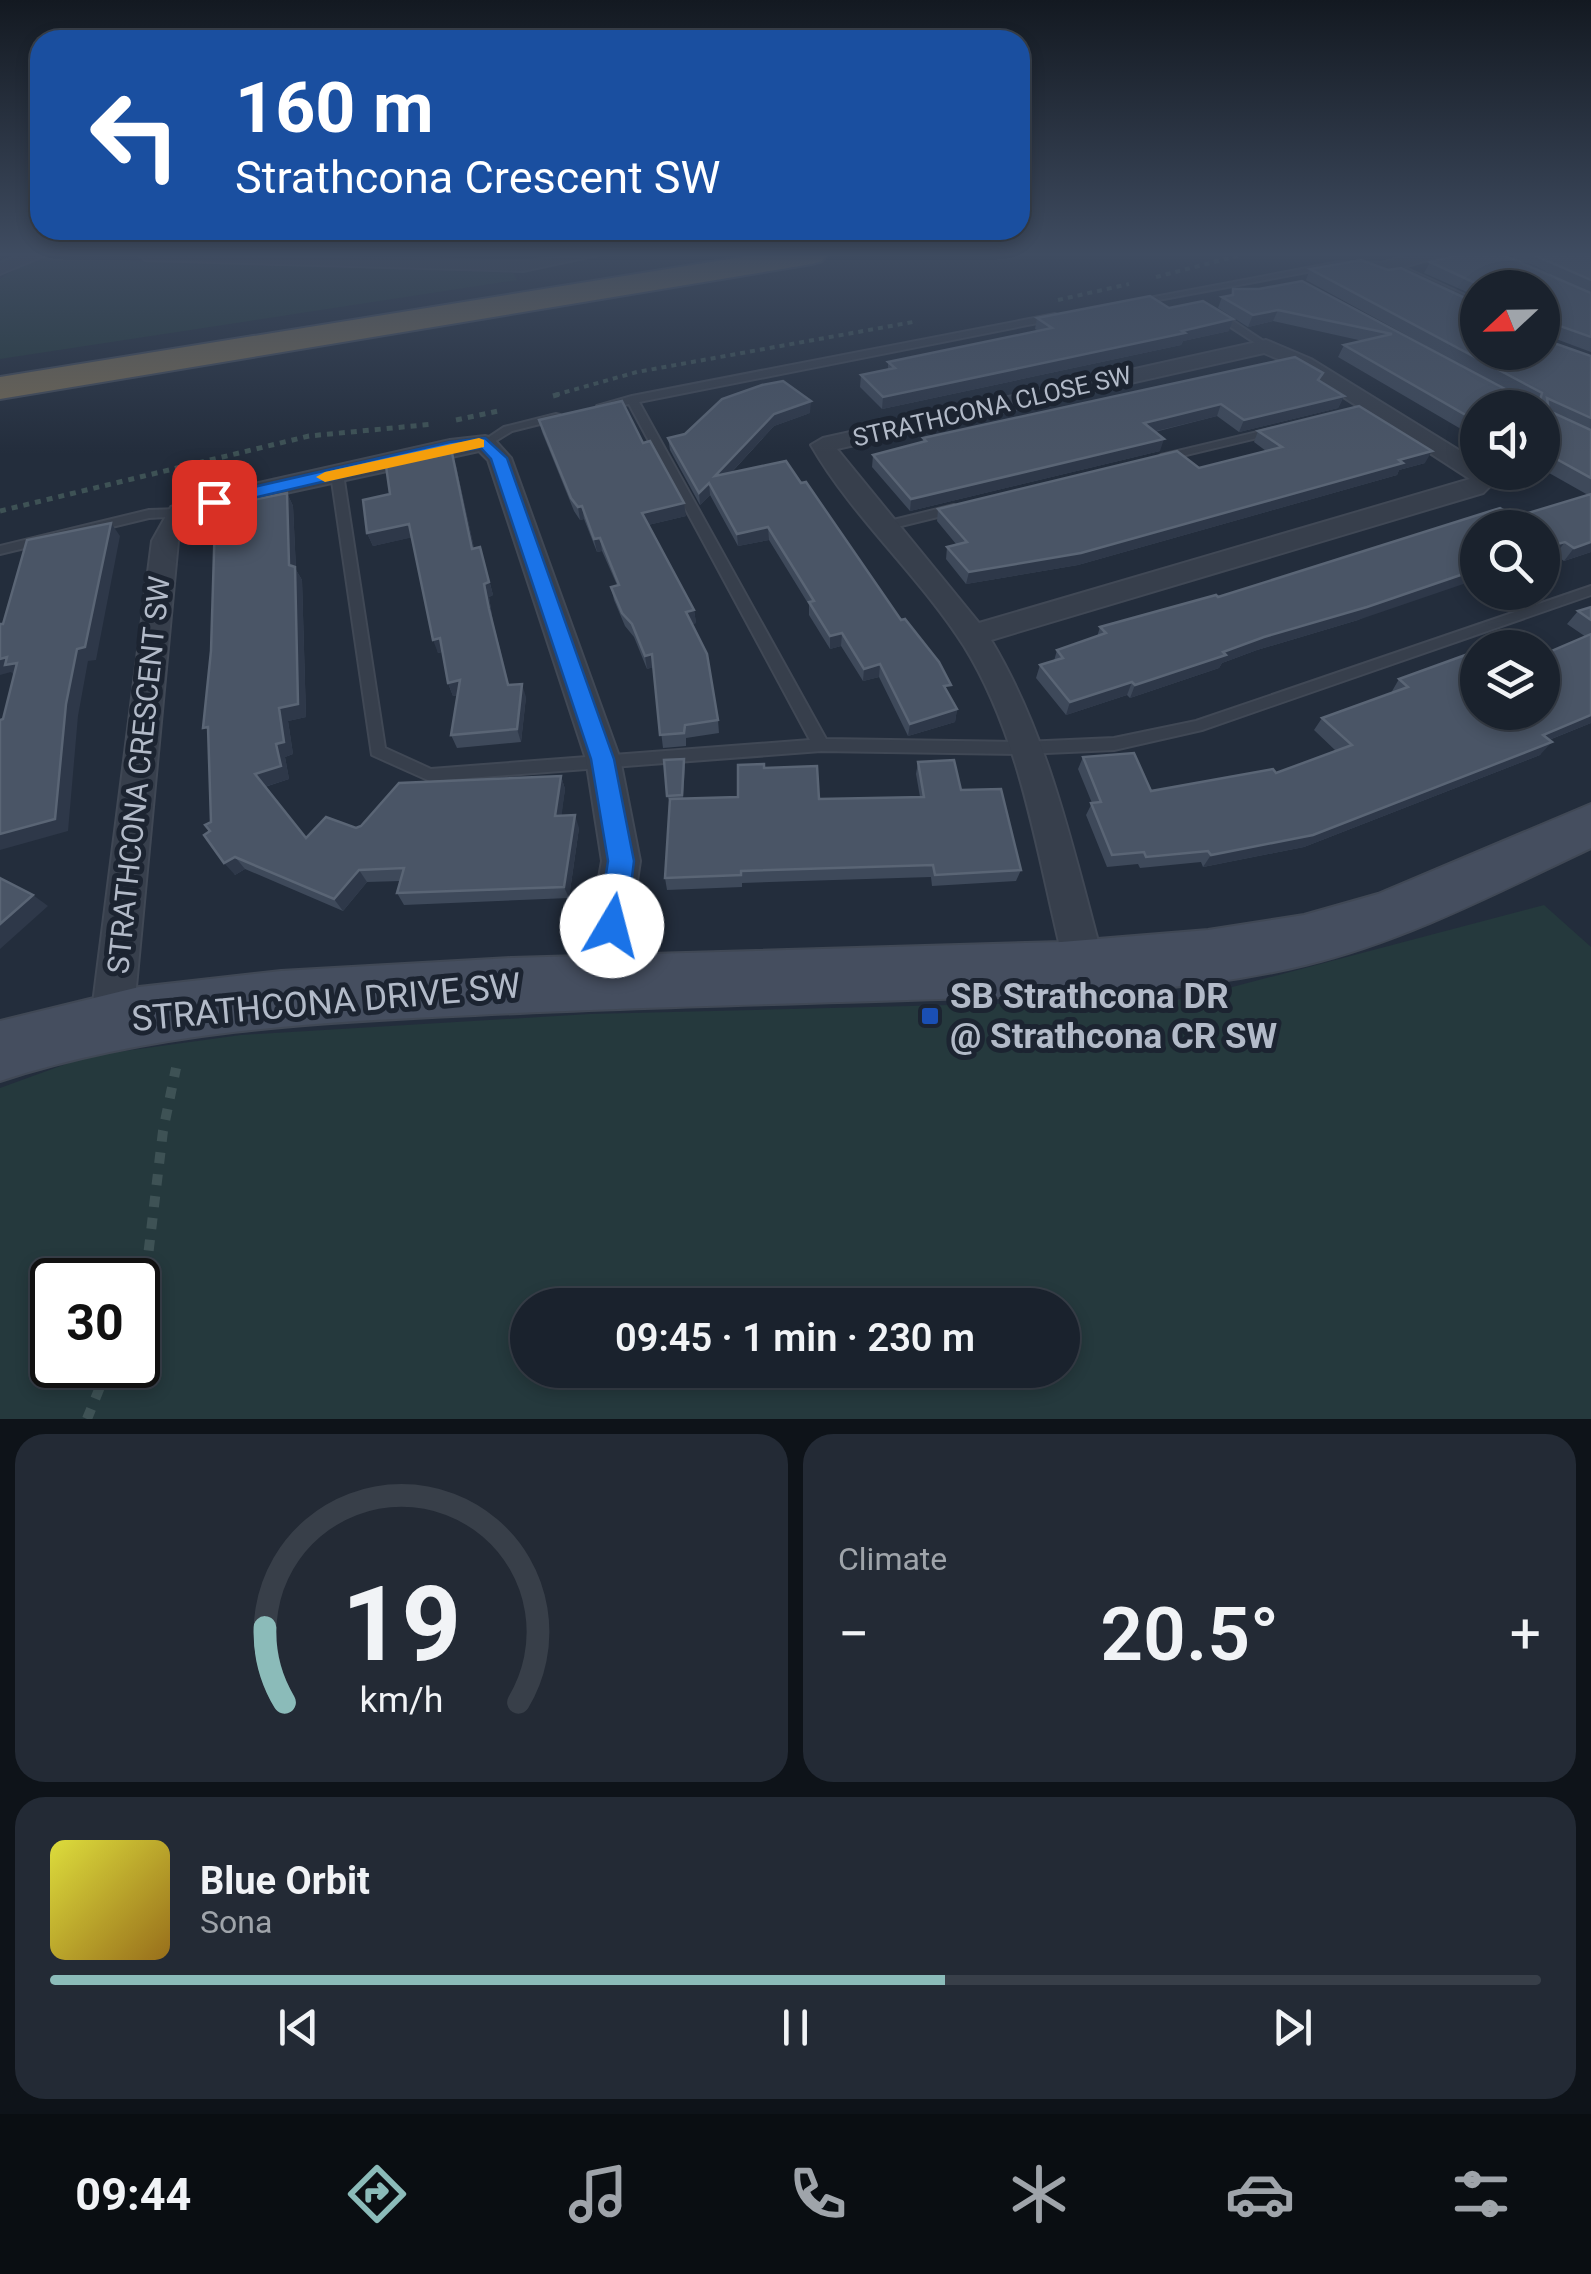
<!DOCTYPE html>
<html lang="en">
<head>
<meta charset="utf-8">
<style>
  :root { --surface:#1a222d; --page:#232a35; --text:#f1f3f6; --muted:#9fa4aa; --line:#383f49; --accent:#8bbbb9 }
  body { margin:0; font-family:Roboto,sans-serif; background:var(--page); color:var(--text); height:100vh; display:flex; flex-direction:column; font-size:38px; white-space:nowrap }
  * { box-sizing:border-box; margin:0 }
  p { font-size:32px; color:var(--muted) }
  .icon { flex:none; width:55px; height:55px; fill:none; stroke:currentColor; stroke-width:2; stroke-linecap:round; stroke-linejoin:round }
  .map { position:relative; height:1419px; overflow:hidden }
  .sheet { display:flex; flex-direction:column; gap:15px; padding:15px; background:#0e1319; flex:1 }
  .sheet>* { flex:none }
  .top-card { position:absolute; left:30px; top:30px; width:1000px; height:210px; border-radius:30px; box-shadow:0 5px 15px #0003,0 0 0 2px var(--line); background:#1a4fa0; color:#fff; overflow:hidden }
  .needle { width:65px; rotate:248deg }
  .controls { position:absolute; left:1460px; top:270px; display:grid; gap:20px }
  .controls a { display:grid; place-items:center; width:100px; height:100px; border-radius:50%; background:var(--surface); box-shadow:0 5px 15px #0003,0 0 0 2px var(--line); font-size:50px }
  .speed { position:absolute; left:30px; top:1258px; display:flex; gap:20px; font-size:50px; font-weight:700; text-align:center }
  .speed>* { display:grid; place-content:center; width:130px; height:130px; border-radius:50%; background:var(--surface); box-shadow:0 5px 15px #0003,0 0 0 2px var(--line); line-height:1 }
  .speed .limit { border:5px solid #111; border-radius:15px; background:#fff; color:#111 }
  .pin { position:absolute; display:grid; place-items:center; width:85px; height:85px; color:#fff; margin:-42px; border-radius:20px; box-shadow:0 5px 15px #0006 }
  .me { position:absolute; width:110px; margin:-55px; rotate:8deg; stroke-linejoin:round; filter:drop-shadow(0 0 8px #0008) }
  .turn { display:flex; align-items:center; gap:35px; height:210px; padding:0 40px; font-size:45px }
  .turn .icon { width:130px; height:130px; stroke-width:2.5 }
  .turn b { display:block; font-size:70px; line-height:85px }
  .big { font-size:75px; font-weight:600; line-height:1.1 }
  .sheet .card { flex:1; display:flex; flex-direction:column; justify-content:center; gap:15px; min-width:0; padding:0 35px; border-radius:30px; background:var(--page) }
  .sheet .dial { align-items:center; gap:0 }
  .dial svg { height:260px; overflow:visible; fill:none; stroke:var(--line); stroke-width:7; stroke-linecap:round; text-anchor:middle }
  .dial text { fill:var(--text); stroke:none }
  .song { display:flex; align-items:center; gap:30px }
  .cover { width:120px; height:120px; border-radius:15px; background:linear-gradient(135deg,hsl(60 70% 55%),hsl(40 70% 35%)) }
  .played { height:10px; border-radius:5px; background:linear-gradient(90deg,var(--accent) 60%,var(--line) 60%) }
  .keys { display:flex; justify-content:space-around; direction:ltr }
  .heat { display:flex; justify-content:space-between; align-items:center; font-size:55px; direction:ltr }
  .sheet .tiles { flex:1; display:grid; gap:15px; grid-template-columns:1fr 1fr }
  .card:last-child { grid-column:span 2 }
  .trip { position:absolute; left:510px; top:1288px; width:570px; height:100px; border-radius:50px; background:var(--surface); box-shadow:0 5px 15px #0003,0 0 0 2px var(--line); font-weight:600; line-height:100px; text-align:center }
  .tab-bar { display:flex; height:160px; justify-content:space-around; align-items:center; background:#0a0e12; color:var(--muted) }
  .tab-bar .icon { width:70px; height:70px }
  .tab-bar .current { color:var(--accent) }
  .tab-bar b { font-size:45px; color:var(--text) }
  .map>svg:first-child { display:block }
  .green { fill:#25393d; fill-rule:evenodd }
  .lines { fill:none; stroke-linecap:round; stroke-linejoin:round }
  .lane-casing { stroke:#404855; stroke-width:4 }
  .street-casing { stroke:#404855; stroke-width:4 }
  .secondary-casing { stroke:#404855; stroke-width:4 }
  .highway-casing { stroke:#424a57; stroke-width:4 }
  .path-far2 { stroke:#3e5255; stroke-width:4; stroke-dasharray:5 5; stroke-linecap:butt }
  .path-far1 { stroke:#3e5255; stroke-width:5; stroke-dasharray:6 6; stroke-linecap:butt }
  .path { stroke:#3e5255; stroke-width:10; stroke-dasharray:11 11; stroke-linecap:butt }
  .lane { fill:#373f4c; fill-rule:evenodd }
  .street { fill:#373f4c; fill-rule:evenodd }
  .secondary { fill:#454e5f; fill-rule:evenodd }
  .highway { fill:#726854; fill-rule:evenodd }
  .wall { fill:#3e495a }
  .shaded-wall { fill:#2e3849 }
  .building { fill:#4a5566; stroke:#5a6575; stroke-width:2.5 }
  .route { fill:#1a73e8; stroke:#114b97; stroke-width:2.5 }
  .slow { fill:#f59e0b }
  .transit-dot { fill:#1a4fb4; stroke:#1c2431; stroke-width:4 }
  .labels { text-anchor:middle; stroke-width:10; stroke-linejoin:round; paint-order:stroke }
  .far-street-label { font-size:25px; fill:#b2bac8; stroke:#1c2431 }
  .street-label { font-size:30px; fill:#b2bac8; stroke:#1c2431 }
  .near-poi-label { font-size:35px; font-weight:bold; fill:#b2bac8; stroke:#1c2431; text-anchor:start }
  .near-street-label { font-size:35px; fill:#b2bac8; stroke:#1c2431 }
</style>
</head>
<body>
<div class="map">
<svg width="1591" height="1419" viewBox="0 0 1591 1419">
  <rect width="100%" height="100%" fill="#232d3c"/>
  <!-- green -->
  <g class="green">
    <path d="M47 258 514 273 517 280 0 359V279L20 266Z"/>
    <path d="M1544 905 1591 947V1419H0V1088L88 1056 241 1035 590 1014 1187 999ZM52 1280H138V1365H52ZM528 1305H1062V1370H528Z"/>
  </g>
  <g class="lines">
    <!-- lane casing -->
    <g class="lane-casing">
      <g id="lane">
        <path d="M1339 262 1385 263 1389 265 1385 267 1339 266 1137 304 1133 301Z"/>
        <path d="M1212 311H1218L1271 346 1263 348 1212 315Z"/>
        <path d="M1055 314 1060 317 1058 319 639 402 826 739 1024 742 1114 738 1196 721 1591 586V595L1202 730 1114 750 1024 754 821 751 430 781 372 755 331 474 333 472 337 471 343 474 385 748 431 769 810 740 629 404 602 409 597 406 632 396Z"/>
        <path d="M556 414 560 415V419L512 431 489 445 480 443 504 427Z"/>
        <path d="M1274 428 1278 429V433L1165 460 1159 457 1161 455Z"/>
        <path d="M954 505 960 509 958 512 885 530 879 526 881 523Z"/>
        <path d="M180 509 184 510V516L149 518 0 554V546L149 510Z"/>
      </g>
    </g>
    <!-- street casing -->
    <g class="street-casing">
      <g id="street">
        <path d="M20 255H46L0 274V263Z"/>
        <path d="M138 255 523 261 598 255 523 271 146 260Z"/>
        <path d="M1407 255H1445L1403 267 1478 301V315L1376 265Z"/>
        <path d="M1266 340 1311 359 1478 462V472H1494L1498 478 1483 493 991 640C1051 740 1074 855 1105 967L1099 981 1085 986 1071 981 1065 967C1038 861 1023 741 964 646 919 575 853 518 811 445L823 438ZM1264 353 1297 367 1470 479 979 623 837 449Z"/>
        <path d="M485 436 493 438 511 458 620 759 640 861 622 982 616 996 601 1002 586 996 580 982 602 861 586 759 488 460 479 451 222 507 190 518 178 541 133 1019 127 1034 112 1040 97 1034 91 1019 152 541 171 507 214 493 450 440Z"/>
      </g>
    </g>
    <!-- secondary casing -->
    <g class="secondary-casing">
      <path id="secondary" d="M1591 804V848C1498 892 1405 941 1305 965 1186 994 1061 995 940 999 785 1004 630 1007 475 1015 314 1022 154 1031 0 1081V1021L139 987 281 971 511 958 1061 942 1208 930 1304 915 1378 894Z"/>
    </g>
    <!-- highway casing -->
    <g class="highway-casing">
      <path id="highway" d="M754 255H827L822 261 812 264 0 399V377Z"/>
    </g>
    <!-- path-far2 -->
    <g class="path-far2">
      <path d="M1156 277 1241 255"/>
      <path d="M1058 300 1129 284"/>
      <path d="M555 395 637 372 913 322"/>
    </g>
    <!-- path-far1 -->
    <g class="path-far1">
      <path d="M553 396 564 393"/>
      <path d="M456 420 498 411"/>
      <path d="M0 511 309 436 434 424"/>
    </g>
    <!-- path -->
    <g class="path">
      <path d="M138 1293 146 1273 163 1131 176 1068"/>
      <path d="M87 1419 109 1365"/>
    </g>
    <!-- lane -->
    <use href="#lane" class="lane"/>
    <!-- street -->
    <use href="#street" class="street"/>
    <!-- secondary -->
    <use href="#secondary" class="secondary"/>
    <!-- highway -->
    <use href="#highway" class="highway"/>
  </g>
  <!-- wall -->
  <g class="wall">
    <path d="M1515 255H1591V352L1548 336V341L1591 356V552L1564 561 1555 555 1542 558V528L1358 620 1257 650 1222 663 1219 668 1130 698 1127 695 1066 715 1036 678 1040 665 1054 661 1057 650 1097 637 1100 627 1218 597 1515 517 1588 495 1542 469V408H1478V439L1338 357 1344 345 1363 341 1273 321 1248 327 1218 308 1222 297 1231 295 1233 289H1259L1302 281 1497 385 1306 280 1310 269 1478 352 1542 288H1478V297L1424 273 1430 262 1480 257 1512 259Z"/>
    <path d="M1169 308 1229 331 1183 341 1181 345 882 409 860 387 861 375 888 369V362L1038 331 1035 329 1037 318Z"/>
    <path d="M1319 380 1344 396 1338 408 1239 432 1217 416 1155 432 1160 451 910 511 872 467 873 455 923 442V438Z"/>
    <path d="M810 413 774 426 731 473 949 695 957 709 955 722 908 736 879 677 863 681 841 646 830 649 809 615V605L769 540 738 546 710 495 700 505 670 450 668 438Z"/>
    <path d="M539 420 643 443 686 516 648 525 694 610 696 623 692 624 718 720 719 733 686 738V746L663 748 653 667 647 669 634 637 625 626 614 600 611 587 617 585 602 551 597 552 584 519 580 520 574 511 542 432Z"/>
    <path d="M1258 431 1425 463 1399 470 1397 475 1078 565 966 584 946 559 947 547 956 544 937 521 938 509 1199 468 1266 451 1254 442Z"/>
    <path d="M456 466 474 548 484 560 493 595 489 597 493 622 509 685 526 697 521 742 457 748 451 735 458 695 453 696 448 683 442 652 438 653 412 537 373 546 367 533 390 494Z"/>
    <path d="M287 493 293 506 296 570 302 580 306 717 288 721 293 754 285 757 289 779 265 787 306 838 356 828 561 776 565 789 561 816 579 828 569 898 404 905 397 893 401 881 367 882 343 911 245 869 235 875 210 831Z"/>
    <path d="M1591 607V723L1549 740 1540 755 1304 847 1203 867 1201 862 1140 868 1138 864 1107 867 1086 815 1092 803 1078 769 1083 757 1151 791 1276 773 1336 751 1314 730 1322 718 1391 693 1399 679 1478 712 1586 637 1567 624 1578 611Z"/>
    <path d="M918 762 961 790 1021 870 1016 881 932 886 931 877 742 883V887L667 890 665 878 670 802 667 796 685 765 683 799 738 797 764 768 819 799 920 797 916 774Z"/>
  </g>
  <!-- shaded-wall -->
  <g class="shaded-wall">
    <path d="M1278 310 1273 321 1248 327 1253 315Z"/>
    <path d="M1233 319 1229 331 1183 341 1181 345 882 409 883 397Z"/>
    <path d="M1344 396 1338 408 1239 432 1244 420Z"/>
    <path d="M811 401 810 413 774 426 716 489 715 476 774 414Z"/>
    <path d="M1221 404 1217 416 1140 435 1144 423Z"/>
    <path d="M1164 439 1160 451 910 511 911 499Z"/>
    <path d="M1432 451 1425 463 1399 470 1397 475 1078 565 966 584 969 572Z"/>
    <path d="M452 453 456 466 477 562 472 549Z"/>
    <path d="M709 483 710 495 700 505 699 493Z"/>
    <path d="M287 493 293 506 296 570 302 580 306 717 288 721 293 754 285 757 289 779 264 787 255 774 276 744 289 565Z"/>
    <path d="M684 503 686 516 644 526 642 513Z"/>
    <path d="M582 506 584 519 580 520 578 507Z"/>
    <path d="M111 523 120 536 96 660 88 661 78 716 68 831 0 850V834L66 704 77 649Z"/>
    <path d="M409 524 414 537 373 546 367 533Z"/>
    <path d="M768 527 769 540 738 546 737 534Z"/>
    <path d="M600 538 602 551 597 552 594 539Z"/>
    <path d="M1565 542 1555 555 1542 558V548Z"/>
    <path d="M1591 542V552L1564 561 1574 548Z"/>
    <path d="M480 547 493 595 489 597 493 622 513 698 489 609Z"/>
    <path d="M1478 569V579L1358 620 1257 650 1222 663 1219 668 1130 698 1135 685 1264 637Z"/>
    <path d="M694 610 696 623 688 625 686 612Z"/>
    <path d="M842 633 841 646 830 649V636Z"/>
    <path d="M440 638 445 651 438 653 433 640Z"/>
    <path d="M652 654 654 667 647 669 645 656Z"/>
    <path d="M7 657 17 663V678L11 672 0 675V659Z"/>
    <path d="M880 664 879 677 863 681 864 669Z"/>
    <path d="M460 680 465 693 453 696 448 683Z"/>
    <path d="M1132 682 1127 695 1066 715 1070 702Z"/>
    <path d="M522 684 526 697 521 742 517 729Z"/>
    <path d="M957 709 955 722 908 736 910 724Z"/>
    <path d="M1591 715V723L1531 747 1543 735Z"/>
    <path d="M1552 742 1540 755 1304 847 1203 867 1211 855Z"/>
    <path d="M561 776 565 789 560 828 555 816Z"/>
    <path d="M575 815 579 828 569 898 564 887Z"/>
    <path d="M235 857 245 869 235 875 224 863Z"/>
    <path d="M359 870 367 882 343 911 334 899Z"/>
    <path d="M33 895 48 906 0 949V924Z"/>
  </g>
  <!-- building -->
  <g class="building">
    <path d="M1459 255H1503L1591 293V337L1546 321 1548 341 1591 356V418L1547 398 1549 411 1591 430V478L1542 451V408H1478V422L1344 345 1392 334 1278 310 1253 315 1222 297 1233 295V289H1259L1302 281 1524 399 1540 400 1542 393 1310 269 1361 260 1388 270 1401 268 1478 304V352H1542V288H1486L1430 262Z"/>
    <path d="M1534 255H1591V280Z"/>
    <path d="M1150 296 1169 308 1203 301 1233 319 1182 331 1185 333 883 397 861 375 895 368 888 362 1052 328 1037 318Z"/>
    <path d="M1295 357 1323 373 1318 380 1344 396 1244 420 1221 404 1144 423 1164 439 911 499 873 455 926 441 923 438Z"/>
    <path d="M783 381 811 401 774 414 715 476 786 461 801 483 806 482 901 620 905 619 939 662 951 685 944 686 957 709 910 724 880 664 864 669 842 633 830 636 809 602 814 601 768 527 737 534 709 483 699 493 668 438 685 434 722 399 762 385Z"/>
    <path d="M622 401 643 443 650 441 684 503 642 513 694 610 686 612 707 654 718 720 685 725 684 733 660 735 652 654 645 656 632 624 622 613 611 587 619 585 600 538 594 539 582 506 578 507 571 498 539 420Z"/>
    <path d="M1359 406 1432 451 1399 460 1403 463 1081 553 969 572 947 547 967 542 938 509 1177 451 1199 468 1282 447 1258 431Z"/>
    <path d="M452 453 472 549 480 547 489 582 484 584 489 609 508 685 522 684 517 729 451 735 460 680 448 683 440 638 433 640 409 524 367 533 363 500 390 494 386 466Z"/>
    <path d="M287 493 289 565 295 567 298 704 279 708 284 742 276 744 281 766 255 774 306 838 326 817 356 828 361 826 399 783 561 776 555 816 575 815 564 887 397 893 404 868 359 870 334 899 235 857 224 863 204 835 210 831 205 825 211 822 208 727 203 728 211 651 215 520 218 519 219 507Z"/>
    <path d="M1591 494V542L1574 548 1565 542 1542 548V528H1478V569L1367 607 1264 637 1223 652 1226 655 1135 685 1132 682 1070 702 1040 665 1063 658 1057 650 1106 633 1100 627 1216 595 1218 597 1500 508 1515 517Z"/>
    <path d="M111 523 85 647 77 649 66 704 55 819 0 834V720L3 719 17 663 5 665 7 657 0 659V624H3L27 540Z"/>
    <path d="M1591 607V620L1578 611Z"/>
    <path d="M1591 634V715L1543 735 1552 742 1313 835 1211 855 1208 851 1146 857 1144 852 1112 855 1091 803 1101 802 1083 757 1134 753 1151 791 1273 769 1276 773 1352 745 1322 718 1408 687 1399 679 1471 653 1478 658V712H1542V655Z"/>
    <path d="M684 759 682 795 667 796 664 760Z"/>
    <path d="M954 760 961 790 1001 789 1021 870 935 875 933 865 741 871V875L665 878 670 799 738 797V765L764 764V768L817 766 819 799 924 797 918 762Z"/>
    <path d="M0 878 33 895 0 924Z"/>
  </g>
  <!-- sky -->
  <linearGradient id="sky" x2="0" y2="1"><stop stop-color="#131921"/><stop offset="0.56" stop-color="#3f4c61"/><stop offset="1" stop-color="#3f4c61" stop-opacity="0"/></linearGradient>
  <rect width="1591" height="454" fill="url(#sky)"/>
  <!-- route -->
  <path class="route" d="M485 438 507 458 614 759 634 861 626 926 622 935 612 938 602 935 598 926 608 861 591 759 491 459 481 448 450 452 214 507 205 502 214 496 450 442Z"/>
  <!-- slow -->
  <path class="slow" d="M479 438 484 440V447L325 482 316 477 325 472Z"/>
  <!-- markers -->
  <rect class="transit-dot" x="920" y="1006" width="20" height="20" rx="5"/>
  <g class="labels">
    <!-- far-street labels -->
    <g class="far-street-label">
      <text transform="translate(992 406) rotate(-13)" y="9">STRATHCONA CLOSE SW</text>
    </g>
    <!-- street labels -->
    <g class="street-label">
      <text transform="translate(139 775) rotate(-84)" y="10">STRATHCONA CRESCENT SW</text>
    </g>
    <!-- near-poi labels -->
    <g class="near-poi-label">
      <text x="950" y="1008">SB Strathcona DR<tspan x="950" dy="40">@ Strathcona CR SW</tspan></text>
    </g>
    <!-- near-street labels -->
    <g class="near-street-label">
      <text transform="translate(326 1002) rotate(-5)" y="12">STRATHCONA DRIVE SW</text>
    </g>
  </g>
</svg>
<div class="controls">
<a><svg class="needle" viewBox="-14 -14 28 28"><path d="M0-13l5 13h-10z" fill="#e53935"/><path d="M0 13l5-13h-10z" fill="#9fa4aa"/></svg></a>
<a><svg class="icon" aria-label="sound" viewBox="0 0 24 24"><path d="M4 9h4l5-4v14l-5-4H4zM17 9q2 3 0 6"/></svg></a>
<a><svg class="icon" aria-label="search" viewBox="0 0 24 24"><circle cx="10" cy="10" r="6"/><path d="M15 15l6 6"/></svg></a>
<a><svg class="icon" aria-label="layers" viewBox="0 0 24 24"><path d="M12 4l9 5-9 5-9-5zM3 14l9 5 9-5"/></svg></a>
</div>
<div class="speed"><div class="limit">30</div></div>
<div class="pin" style="left:214px;top:502px;background:#d93025"><svg class="icon" aria-label="arrive" viewBox="0 0 24 24"><path d="M6 21V4h12l-3 4 3 4H6"/></svg></div>
<svg class="me" style="left:612px;top:926px" viewBox="-20 -20 40 40"><circle r="19" fill="#fff"/><path d="M0-13L10 11 0 6-10 11z" fill="#1a73e8"/></svg>
<div class="trip">09:45 · 1 min · 230 m</div>
<div class="top-card">
<div class="turn"><svg class="icon" aria-label="left" viewBox="0 0 24 24"><path d="M17 20v-9H6M10 6l-5 5 5 5"/></svg><div><b>160 m</b>Strathcona Crescent SW</div></div>
</div>
</div>
<section class="sheet">
<div class="tiles">
<div class="card dial"><svg viewBox="0 0 100 80">
<path d="M14 69A42 42 0 1 1 86 69"/>
<path d="M14 69A42 42 0 0 1 8 46" stroke="#8bbbb9"/>
<text x="50" y="56" font-size="32" font-weight="700">19</text>
<text x="50" y="72" font-size="11">km/h</text>
</svg></div>
<div class="card"><p>Climate</p>
<div class="heat"><a>−</a><b class="big">20.5°</b><a>+</a></div>
</div>
<div class="card">
<div class="song"><i class="cover"></i><div><b>Blue Orbit</b><p>Sona</p></div></div>
<div class="played"></div>
<div class="keys"><svg class="icon" aria-label="previous" viewBox="0 0 24 24"><path d="M18 5L8 12l10 7zM5 5v14"/></svg><svg class="icon" aria-label="pause" viewBox="0 0 24 24"><path d="M8 5v14M16 5v14"/></svg><svg class="icon" aria-label="next" viewBox="0 0 24 24"><path d="M6 5l10 7-10 7zM19 5v14"/></svg></div>
</div>
</div>
</section>
<nav class="tab-bar">
<b>09:44</b>
<svg class="icon current" aria-label="directions" viewBox="0 0 24 24"><path d="M12 3l9 9-9 9-9-9zM9 14v-3h6M13 9l2 2-2 2"/></svg>
<svg class="icon" aria-label="music" viewBox="0 0 24 24"><path d="M9 18V5l10-2v13"/><circle cx="6" cy="18" r="3"/><circle cx="16" cy="16" r="3"/></svg>
<svg class="icon" aria-label="phone" viewBox="0 0 24 24"><path d="M5 4h4l2 5-3 2q2 4 5 5l2-3 5 2v4C11 20 4 13 5 4z"/></svg>
<svg class="icon" aria-label="climate" viewBox="0 0 24 24"><path d="M12 3v18M4 7l16 10M4 17L20 7"/></svg>
<svg class="icon" aria-label="car" viewBox="0 0 24 24"><path d="M5 17H2v-5l4-1 3-4h7l3 4 3 1v5h-3M9 17h6M6 11h13"/><circle cx="7" cy="17" r="2"/><circle cx="17" cy="17" r="2"/></svg>
<svg class="icon" aria-label="filters" viewBox="0 0 24 24"><path d="M4 7h16M4 17h16"/><circle cx="9" cy="7" r="2"/><circle cx="15" cy="17" r="2"/></svg>
</nav>
</body>
</html>
